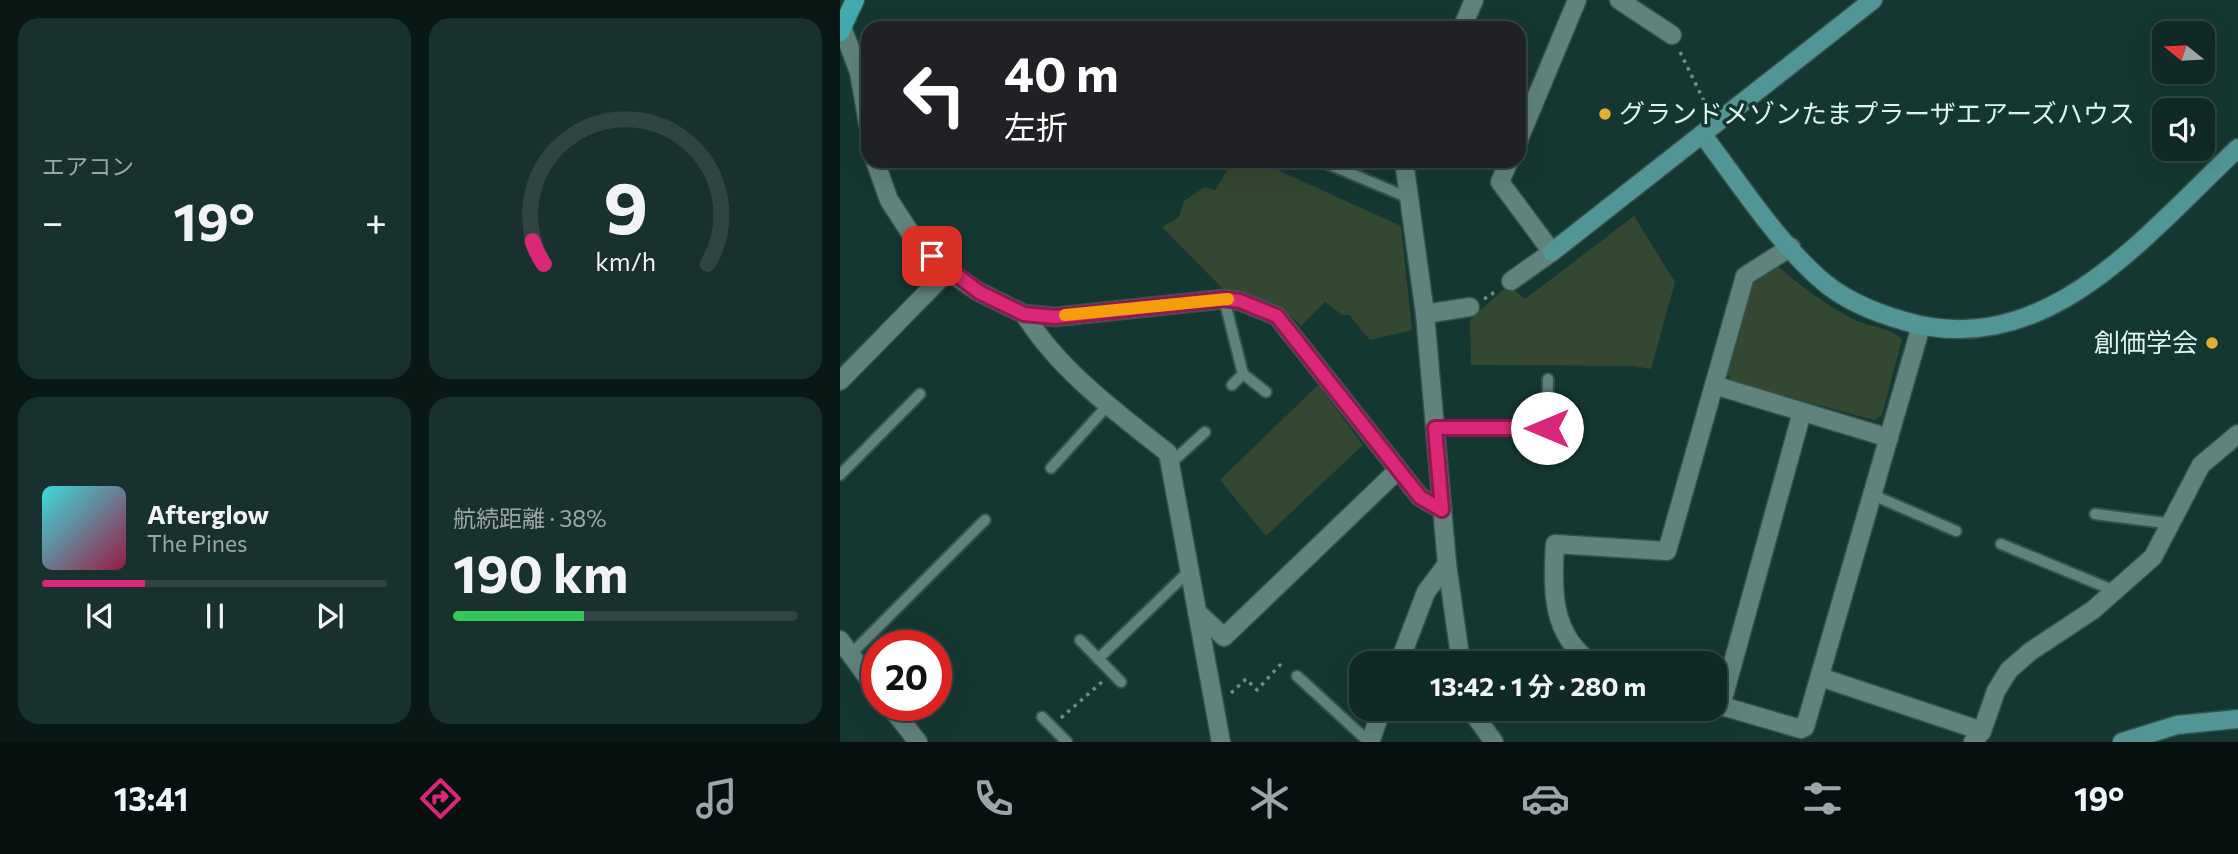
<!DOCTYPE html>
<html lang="ja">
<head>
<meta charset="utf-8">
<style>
  :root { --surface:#102926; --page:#19312e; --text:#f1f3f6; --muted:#9ca6a7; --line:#304543; --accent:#db2777 }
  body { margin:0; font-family:Commissioner,"Noto Sans JP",sans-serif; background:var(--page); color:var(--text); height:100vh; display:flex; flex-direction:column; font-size:26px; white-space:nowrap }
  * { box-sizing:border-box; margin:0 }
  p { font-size:23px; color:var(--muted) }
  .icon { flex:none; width:38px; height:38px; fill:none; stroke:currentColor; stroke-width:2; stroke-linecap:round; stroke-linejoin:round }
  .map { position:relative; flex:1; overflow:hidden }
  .drawer { display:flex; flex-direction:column; gap:18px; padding:18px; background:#091715; width:840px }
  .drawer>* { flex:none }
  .top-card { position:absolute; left:21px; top:21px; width:665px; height:147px; border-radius:21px; box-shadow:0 7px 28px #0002,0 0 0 2px var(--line); background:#202124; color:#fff; overflow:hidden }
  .needle { width:46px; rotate:288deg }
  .buttons { position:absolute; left:1312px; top:21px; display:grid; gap:14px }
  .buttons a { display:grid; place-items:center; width:63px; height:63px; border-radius:14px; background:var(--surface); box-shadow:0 7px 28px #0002,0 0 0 2px var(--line); font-size:35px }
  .speed { position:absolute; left:21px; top:630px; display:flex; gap:14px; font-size:35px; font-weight:700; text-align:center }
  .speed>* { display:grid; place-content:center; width:91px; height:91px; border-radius:50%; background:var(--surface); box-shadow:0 7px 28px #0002,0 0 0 2px var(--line); line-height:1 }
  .speed .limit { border:10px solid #d22; background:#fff; color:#111 }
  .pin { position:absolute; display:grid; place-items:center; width:60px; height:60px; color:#fff; margin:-30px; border-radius:14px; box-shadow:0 4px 10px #0006 }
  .me { position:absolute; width:77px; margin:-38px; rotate:270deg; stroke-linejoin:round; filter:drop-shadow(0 0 5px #0008) }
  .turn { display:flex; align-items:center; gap:24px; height:147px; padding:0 28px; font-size:32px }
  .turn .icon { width:91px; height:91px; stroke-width:2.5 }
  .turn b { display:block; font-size:49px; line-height:60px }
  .big { font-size:52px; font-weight:700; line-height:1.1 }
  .drawer .widget { flex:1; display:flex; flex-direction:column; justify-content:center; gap:10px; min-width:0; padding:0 24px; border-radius:21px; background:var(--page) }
  .drawer .dial { align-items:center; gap:0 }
  .dial svg { height:182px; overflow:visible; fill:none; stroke:var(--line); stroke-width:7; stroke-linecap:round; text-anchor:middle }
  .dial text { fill:var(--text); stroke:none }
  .song { display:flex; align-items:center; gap:21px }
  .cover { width:84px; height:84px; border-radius:10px; background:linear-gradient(135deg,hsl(180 70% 55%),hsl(340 70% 35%)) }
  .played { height:7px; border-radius:4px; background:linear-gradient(90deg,var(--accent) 30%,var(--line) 30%) }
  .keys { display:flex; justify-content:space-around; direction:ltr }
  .heat { display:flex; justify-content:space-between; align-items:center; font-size:38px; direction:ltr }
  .charge { height:10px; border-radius:5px; background:linear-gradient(90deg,#34c759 38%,var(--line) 0) }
  .drawer .tiles { flex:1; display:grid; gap:18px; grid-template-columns:repeat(2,1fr) }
  .trip { position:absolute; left:509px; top:651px; width:378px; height:70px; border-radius:21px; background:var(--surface); box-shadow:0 7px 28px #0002,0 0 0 2px var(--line); font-weight:700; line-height:70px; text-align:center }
  .menu { display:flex; height:112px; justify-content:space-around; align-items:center; background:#06100f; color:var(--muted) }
  .menu .icon { width:49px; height:49px }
  .menu .selected { color:var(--accent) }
  .menu b { font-size:32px; color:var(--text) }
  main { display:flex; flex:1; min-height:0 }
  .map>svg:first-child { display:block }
  .green { fill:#344731 }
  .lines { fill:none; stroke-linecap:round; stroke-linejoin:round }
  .lane-casing { stroke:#36524d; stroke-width:14 }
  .street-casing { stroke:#36524d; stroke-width:21 }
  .secondary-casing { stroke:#36524d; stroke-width:21 }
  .primary-casing { stroke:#36524d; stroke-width:21 }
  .path { stroke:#6f8b86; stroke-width:3.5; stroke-dasharray:3.5 5; stroke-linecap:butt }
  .lane { stroke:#60837d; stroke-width:10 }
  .street { stroke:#60837d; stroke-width:18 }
  .secondary { stroke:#519695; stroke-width:18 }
  .primary { stroke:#42aaad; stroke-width:18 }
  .route-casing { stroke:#8e194d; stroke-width:18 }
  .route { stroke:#db2777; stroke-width:12 }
  .slow { stroke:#f59e0b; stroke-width:12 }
  .poi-dot { fill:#e4ae35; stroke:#153732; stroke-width:2.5 }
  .labels { text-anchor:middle; stroke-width:7; stroke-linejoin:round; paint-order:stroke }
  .poi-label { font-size:26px; fill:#dff3ee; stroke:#153732; text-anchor:start }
</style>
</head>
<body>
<main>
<section class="drawer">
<div class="tiles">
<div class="widget"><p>エアコン</p>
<div class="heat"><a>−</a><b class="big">19°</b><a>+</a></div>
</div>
<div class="widget dial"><svg viewBox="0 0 100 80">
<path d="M14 69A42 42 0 1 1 86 69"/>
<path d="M14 69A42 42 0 0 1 9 59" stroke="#db2777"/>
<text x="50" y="56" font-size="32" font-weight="700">9</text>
<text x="50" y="72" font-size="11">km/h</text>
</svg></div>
<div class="widget">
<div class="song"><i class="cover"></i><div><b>Afterglow</b><p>The Pines</p></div></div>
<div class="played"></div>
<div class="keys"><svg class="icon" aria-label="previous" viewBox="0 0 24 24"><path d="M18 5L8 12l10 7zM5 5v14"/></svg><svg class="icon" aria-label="pause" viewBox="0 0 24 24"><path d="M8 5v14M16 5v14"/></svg><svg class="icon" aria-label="next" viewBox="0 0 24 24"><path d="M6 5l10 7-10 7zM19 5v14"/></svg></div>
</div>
<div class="widget"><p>航続距離 · 38%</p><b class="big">190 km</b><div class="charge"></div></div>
</div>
</section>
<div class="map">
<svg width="1398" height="742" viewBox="0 0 1398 742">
  <rect width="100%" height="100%" fill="#153732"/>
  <!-- green -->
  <g class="green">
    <path d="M393 161H418L561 226 572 330 530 340 509 315H502L485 302 461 326 446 311 422 299 382 288 322 227 339 217 344 201 365 187 375 190Z"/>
    <path d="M794 216 835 282 811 369 793 366 631 365 630 320 668 285 685 299Z"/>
    <path d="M937 266C961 286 984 304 1013 319 1028 327 1049 327 1062 339L1042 415 1034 420 893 382 886 373 911 286Z"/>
    <path d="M478 385 523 445 426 536 380 480Z"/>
  </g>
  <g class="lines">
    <!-- lane casing -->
    <g class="lane-casing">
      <g id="lane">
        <path d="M481 161 569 198"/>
        <path d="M384 299 403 374 426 392"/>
        <path d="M392 385 403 374"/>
        <path d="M595 428H707L708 379"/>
        <path d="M331 463 365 432"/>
        <path d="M211 468 268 405"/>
        <path d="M0 475 80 394"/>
        <path d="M1033 495 1116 531"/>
        <path d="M1255 514 1333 524"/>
        <path d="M1161 544 1275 591"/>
        <path d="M240 640 281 682"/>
        <path d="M9 656 145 520"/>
        <path d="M258 659 349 571"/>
        <path d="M457 676 529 742"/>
        <path d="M96 690 107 679"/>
        <path d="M202 717 227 742"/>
        <path d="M62 722 79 705"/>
      </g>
    </g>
    <!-- street casing -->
    <g class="street-casing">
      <g id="street">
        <path d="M779 0 832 35"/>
        <path d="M0 22 19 72 28 124"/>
        <path d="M622 28 634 0"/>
        <path d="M679 139 737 0"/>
        <path d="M35 161 49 200 75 240 108 271 139 292 184 314 215 317 384 299 400 301 437 316 580 497 602 510"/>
        <path d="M564 161 585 314 607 564 621 663"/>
        <path d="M669 161 660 182 712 252 671 281"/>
        <path d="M184 314C219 370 277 413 328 453L381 742"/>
        <path d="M585 314 630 307"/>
        <path d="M0 381 108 271"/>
        <path d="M874 385 1049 438"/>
        <path d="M357 612 384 637 558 470"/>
        <path d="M0 640 37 690"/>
        <path d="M559 663 586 592 607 564"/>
        <path d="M752 663C711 635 712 589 715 544L827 551 905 276 951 247"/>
        <path d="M980 677 1142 731"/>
        <path d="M875 704 961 729 965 727 1081 326"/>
        <path d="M49 705 78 742"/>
        <path d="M881 706 962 412"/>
        <path d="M630 709 654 742"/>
        <path d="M530 742 542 709"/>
        <path d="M1133 742 1142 731 1156 691 1169 670 1191 651 1253 610 1313 557 1361 465 1398 434"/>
      </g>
    </g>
    <!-- secondary casing -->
    <g class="secondary-casing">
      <g id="secondary">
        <path d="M862 134C899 182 934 238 979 278 1003 300 1033 312 1064 321 1206 363 1305 235 1398 148"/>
        <path d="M712 252 1033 0"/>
        <path d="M1282 742 1337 725 1398 719"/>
      </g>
    </g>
    <!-- primary casing -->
    <g class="primary-casing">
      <path id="primary" d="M0 32 15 0"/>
    </g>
    <!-- path -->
    <g class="path">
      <path d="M840 52 867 107"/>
      <path d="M644 299 658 290"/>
      <path d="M391 693 406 679 417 690 440 665 445 668"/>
      <path d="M221 718 263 681"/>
    </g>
    <!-- lane -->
    <use href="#lane" class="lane"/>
    <!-- street -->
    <use href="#street" class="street"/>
    <!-- secondary -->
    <use href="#secondary" class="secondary"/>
    <!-- primary -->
    <use href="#primary" class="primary"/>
  </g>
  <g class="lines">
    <!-- route casing -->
    <g class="route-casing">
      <path id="route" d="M92 256 139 292 184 314 215 317 384 299 400 301 437 316 580 497 602 510 595 428H707"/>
    </g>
    <!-- route -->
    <use href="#route" class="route"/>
    <!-- slow -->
    <path class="slow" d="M225 315 388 299"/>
  </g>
  <!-- markers -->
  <g class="poi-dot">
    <circle cx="765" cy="114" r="7"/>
    <circle cx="1372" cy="343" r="7"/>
  </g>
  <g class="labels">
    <!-- poi labels -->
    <g class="poi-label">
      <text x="779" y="123">グランドメゾンたまプラーザエアーズハウス</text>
      <text x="1358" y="352" text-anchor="end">創価学会</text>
    </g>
  </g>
</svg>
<div class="buttons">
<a><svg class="needle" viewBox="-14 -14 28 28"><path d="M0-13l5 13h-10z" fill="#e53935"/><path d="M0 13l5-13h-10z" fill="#9ca6a7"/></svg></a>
<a><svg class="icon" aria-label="sound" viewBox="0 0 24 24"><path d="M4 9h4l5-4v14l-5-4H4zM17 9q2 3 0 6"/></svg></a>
</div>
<div class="speed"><div class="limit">20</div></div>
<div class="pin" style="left:92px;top:256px;background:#d93025"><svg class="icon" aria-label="arrive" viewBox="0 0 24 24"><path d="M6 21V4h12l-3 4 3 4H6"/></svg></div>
<svg class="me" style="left:707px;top:428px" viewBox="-20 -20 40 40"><circle r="19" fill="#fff"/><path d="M0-13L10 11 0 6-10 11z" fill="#db2777"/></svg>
<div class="trip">13:42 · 1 分 · 280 m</div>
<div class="top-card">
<div class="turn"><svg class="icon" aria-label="left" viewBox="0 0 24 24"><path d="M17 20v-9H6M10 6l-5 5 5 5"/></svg><div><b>40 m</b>左折</div></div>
</div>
</div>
</main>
<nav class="menu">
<b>13:41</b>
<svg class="icon selected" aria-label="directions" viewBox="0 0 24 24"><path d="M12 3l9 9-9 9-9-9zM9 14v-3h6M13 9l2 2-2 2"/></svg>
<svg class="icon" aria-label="music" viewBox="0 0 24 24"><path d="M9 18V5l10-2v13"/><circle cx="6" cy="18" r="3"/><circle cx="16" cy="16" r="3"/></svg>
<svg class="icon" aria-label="phone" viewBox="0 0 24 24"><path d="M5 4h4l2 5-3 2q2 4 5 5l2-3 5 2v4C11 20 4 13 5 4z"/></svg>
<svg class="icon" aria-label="climate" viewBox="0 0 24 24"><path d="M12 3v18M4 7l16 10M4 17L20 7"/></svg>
<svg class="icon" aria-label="car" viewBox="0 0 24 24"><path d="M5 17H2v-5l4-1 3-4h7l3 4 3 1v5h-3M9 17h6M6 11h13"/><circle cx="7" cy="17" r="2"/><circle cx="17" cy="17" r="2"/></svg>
<svg class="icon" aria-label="filters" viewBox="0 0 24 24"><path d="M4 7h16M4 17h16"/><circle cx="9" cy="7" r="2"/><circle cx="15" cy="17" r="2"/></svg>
<b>19°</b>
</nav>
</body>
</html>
